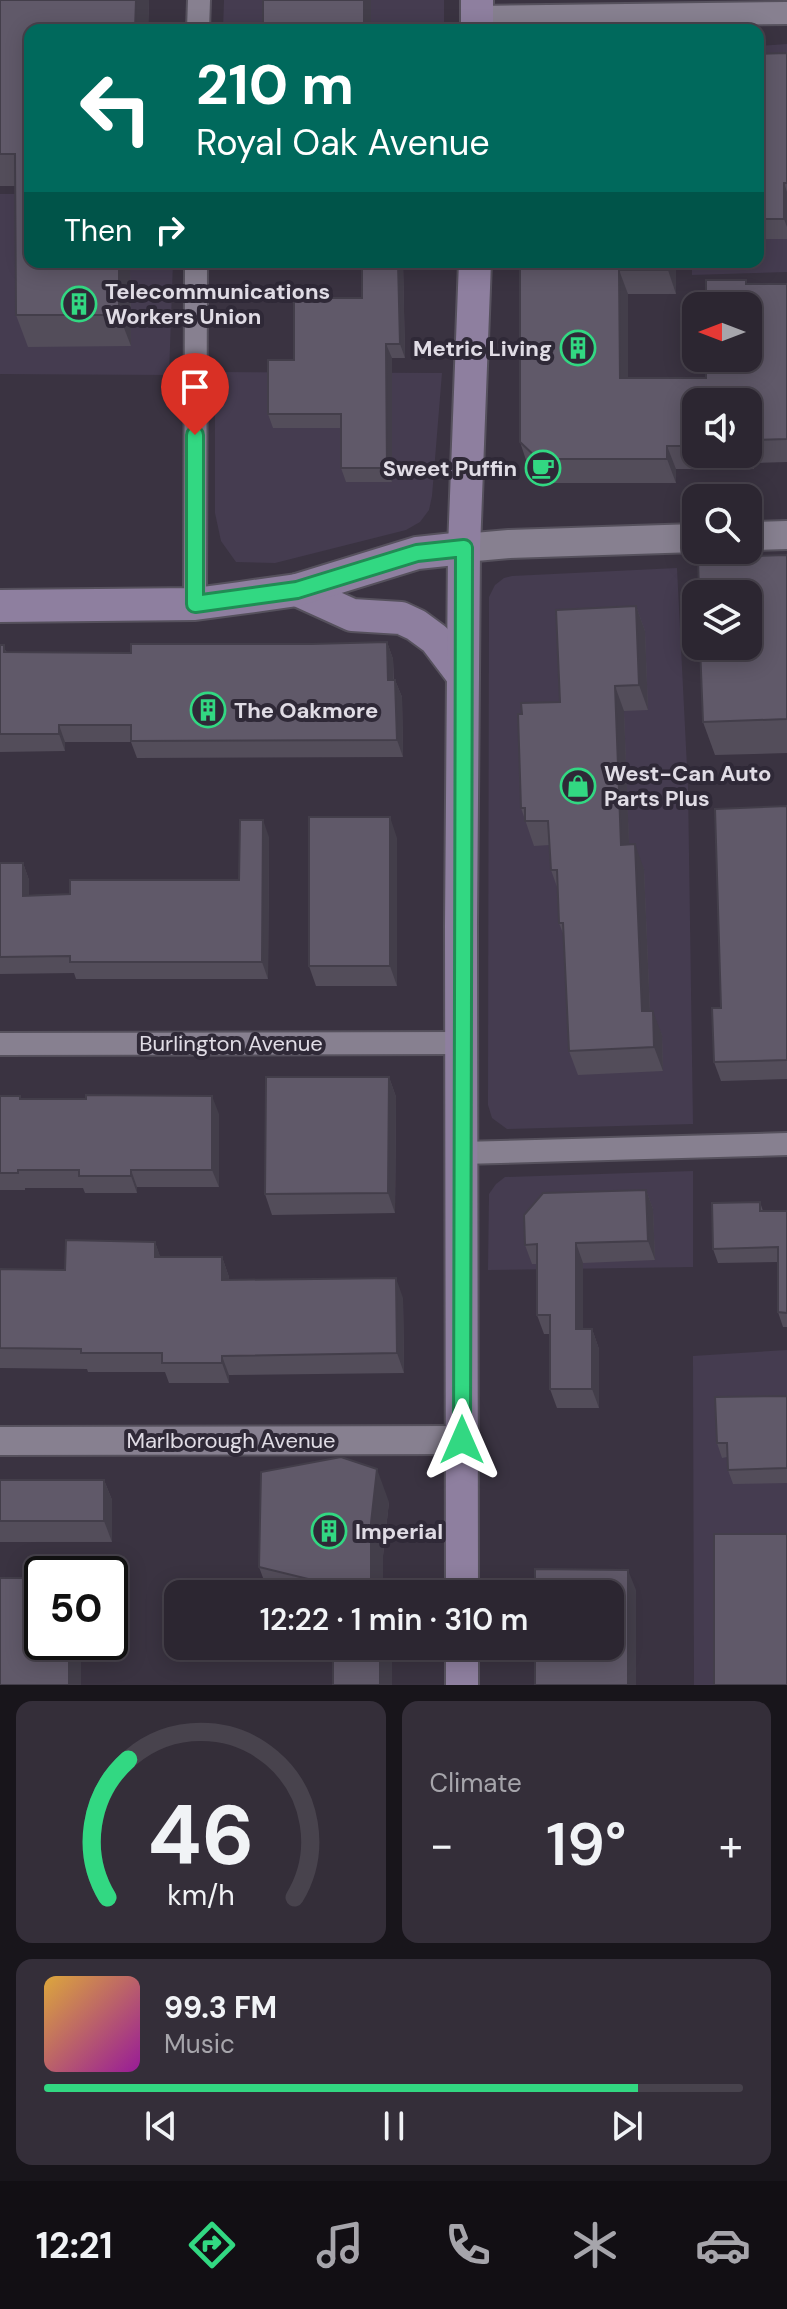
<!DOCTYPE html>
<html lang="en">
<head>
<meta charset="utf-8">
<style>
  :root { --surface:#2c2631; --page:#342e39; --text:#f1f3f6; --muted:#a6a5ab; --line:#48434d; --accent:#32d882 }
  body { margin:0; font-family:"DM Sans",sans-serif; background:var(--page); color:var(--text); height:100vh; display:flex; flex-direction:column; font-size:30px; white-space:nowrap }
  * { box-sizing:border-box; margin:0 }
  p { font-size:26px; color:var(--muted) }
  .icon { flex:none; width:44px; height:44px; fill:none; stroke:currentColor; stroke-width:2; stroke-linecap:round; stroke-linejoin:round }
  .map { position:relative; height:1685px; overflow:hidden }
  .panel { display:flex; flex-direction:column; gap:16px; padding:16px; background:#18151b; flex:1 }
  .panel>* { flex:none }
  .guide { position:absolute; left:24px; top:24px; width:740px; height:244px; border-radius:16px; box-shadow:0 4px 20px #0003,0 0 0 2px var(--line); background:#00695c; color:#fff; overflow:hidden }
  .needle { width:52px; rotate:270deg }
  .fabs { position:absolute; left:682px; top:292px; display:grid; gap:16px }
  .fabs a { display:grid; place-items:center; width:80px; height:80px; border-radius:16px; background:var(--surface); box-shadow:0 4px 20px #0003,0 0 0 2px var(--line); font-size:40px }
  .speed { position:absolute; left:24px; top:1556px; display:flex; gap:16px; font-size:40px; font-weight:700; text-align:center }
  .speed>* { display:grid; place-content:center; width:104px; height:104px; border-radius:50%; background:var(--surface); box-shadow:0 4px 20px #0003,0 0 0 2px var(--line); line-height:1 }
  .speed .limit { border:4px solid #111; border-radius:12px; background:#fff; color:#111 }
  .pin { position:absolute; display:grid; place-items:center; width:68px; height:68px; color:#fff; margin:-82px -34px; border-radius:50% 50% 50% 0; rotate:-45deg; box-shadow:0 0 8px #0007 }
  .pin .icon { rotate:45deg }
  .me { position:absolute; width:88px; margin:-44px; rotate:0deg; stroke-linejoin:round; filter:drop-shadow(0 0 6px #0008) }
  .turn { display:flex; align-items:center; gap:28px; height:168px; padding:0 40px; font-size:36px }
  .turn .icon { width:104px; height:104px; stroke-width:2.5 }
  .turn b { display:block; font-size:56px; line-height:68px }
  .then { display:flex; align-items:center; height:76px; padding:0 40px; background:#0003; gap:16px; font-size:30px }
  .big { font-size:60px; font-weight:600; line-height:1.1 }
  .panel .widget { flex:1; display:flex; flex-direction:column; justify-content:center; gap:12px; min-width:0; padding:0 28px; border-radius:16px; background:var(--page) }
  .panel .dial { align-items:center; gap:0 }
  .dial svg { height:208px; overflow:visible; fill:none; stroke:var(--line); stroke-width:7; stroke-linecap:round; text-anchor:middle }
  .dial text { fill:var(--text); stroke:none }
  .song { display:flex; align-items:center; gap:24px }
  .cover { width:96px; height:96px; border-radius:12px; background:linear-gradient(135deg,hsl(40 70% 55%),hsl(300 70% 35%)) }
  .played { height:8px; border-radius:4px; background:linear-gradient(90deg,var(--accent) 85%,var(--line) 85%) }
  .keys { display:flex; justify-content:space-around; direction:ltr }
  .heat { display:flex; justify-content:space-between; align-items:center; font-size:44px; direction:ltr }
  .panel .tiles { flex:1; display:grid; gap:16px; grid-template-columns:1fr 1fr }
  .widget:last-child { grid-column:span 2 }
  .trip { position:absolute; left:164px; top:1580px; width:460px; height:80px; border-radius:16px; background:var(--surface); box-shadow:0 4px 20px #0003,0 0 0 2px var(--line); font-weight:600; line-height:80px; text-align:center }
  .tabs { display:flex; height:128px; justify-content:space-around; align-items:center; background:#120f14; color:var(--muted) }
  .tabs .icon { width:56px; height:56px }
  .tabs .on { color:var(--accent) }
  .tabs b { font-size:36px; color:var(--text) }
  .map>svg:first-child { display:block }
  .built { fill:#453c50 }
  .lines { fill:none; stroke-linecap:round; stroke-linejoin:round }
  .minor-casing { stroke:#56515d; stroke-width:26 }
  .tertiary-casing { stroke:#56515d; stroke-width:32 }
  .secondary-casing { stroke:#56515d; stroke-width:36 }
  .minor { stroke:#878090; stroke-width:22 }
  .tertiary { stroke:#878090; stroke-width:28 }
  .secondary { stroke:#8e7f9f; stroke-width:32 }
  .wall { fill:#534d5a; fill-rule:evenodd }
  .shaded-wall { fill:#433e4a }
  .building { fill:#605969; stroke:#433e4a; stroke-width:2 }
  .route-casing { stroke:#208c54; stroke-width:20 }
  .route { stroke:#32d882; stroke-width:14 }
  .labels { text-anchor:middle; stroke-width:8; stroke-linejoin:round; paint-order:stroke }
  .poi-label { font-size:22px; font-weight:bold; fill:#e0dce5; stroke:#2f2937; text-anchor:start }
  .street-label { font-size:22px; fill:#e0dce5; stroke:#2f2937 }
</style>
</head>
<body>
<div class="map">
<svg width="787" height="1685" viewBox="0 0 787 1685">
  <rect width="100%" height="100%" fill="#3a3341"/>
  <!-- built -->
  <g class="built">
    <path d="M224 0H444V30H223Z"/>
    <path d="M787 44V272L692 275V262H758V46Z"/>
    <path d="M0 194H30V262H173L169 375 0 374Z"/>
    <path d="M215 372 442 373 432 496 429 510 420 522 406 530 275 563 236 562 221 541 215 513Z"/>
    <path d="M677 568 688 787 693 1124 507 1129 492 1118 488 1105 489 597 495 585 504 578 512 576Z"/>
    <path d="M693 1171V1267L488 1270 489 1194 496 1184 505 1177Z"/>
    <path d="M787 1350V1685H694L693 1356Z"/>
  </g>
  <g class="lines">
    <!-- minor casing -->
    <g class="minor-casing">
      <g id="minor">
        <path d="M477 17 787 13"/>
        <path d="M198 30 199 0"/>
        <path d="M195 604 196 262"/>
        <path d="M0 1044 461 1043"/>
        <path d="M461 1153 787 1144"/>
      </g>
    </g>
    <!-- tertiary casing -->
    <g class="tertiary-casing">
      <g id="tertiary">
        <path d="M748 536 787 535"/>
        <path d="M464 548 509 544 696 538"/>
        <path d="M0 1441 462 1440"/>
      </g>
    </g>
    <!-- secondary casing -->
    <g class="secondary-casing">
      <g id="secondary">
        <path d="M477 30V0"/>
        <path d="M297 590 352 615 401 618 416 625 435 639 463 676"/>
        <path d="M0 606 195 604 240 598 297 590 417 553 464 548"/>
        <path d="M462 1594 461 925 464 548 475 262"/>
        <path d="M462 1646V1685"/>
      </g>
    </g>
    <!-- minor -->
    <use href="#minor" class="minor"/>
    <!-- tertiary -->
    <use href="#tertiary" class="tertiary"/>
    <!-- secondary -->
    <use href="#secondary" class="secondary"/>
  </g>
  <!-- wall -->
  <g class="wall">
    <path d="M0 0H149L148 30H30L130 262 131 346 28 347 16 315 15 186H0Z"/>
    <path d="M787 53V239H758V54Z"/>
    <path d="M362 262H403L405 358H392V482H346L341 468V428H273L268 414 294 360 362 298Z"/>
    <path d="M520 262H676V294H628V378H706L747 284H787V462L754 463V469H676V483H547L528 466 520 442ZM696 402H748V454H696Z"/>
    <path d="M787 555V753L715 755 703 722Z"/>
    <path d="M636 606 645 631 648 710 624 711 629 845 644 869 650 1011 662 1035 663 1071 578 1075 569 1051 564 936 559 923 557 887 551 870 550 845 534 846 521 808 522 714 560 702Z"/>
    <path d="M387 642 393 659 394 680H395L402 697 403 757 137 758 131 742H65V751L0 752V645L7 652 131 653Z"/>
    <path d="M787 806V1079L721 1081 714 1062 721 1008Z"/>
    <path d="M269 837 268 979H76L74 973 0 974V863H23L29 880V895L70 894 239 880Z"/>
    <path d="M397 838V986H316L309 966Z"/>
    <path d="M389 1077 396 1097 395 1213 272 1215 265 1194Z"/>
    <path d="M0 1096 21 1099 219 1114V1187H137V1193H85L83 1188H25V1190H0Z"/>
    <path d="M646 1190 653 1209 655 1260 583 1263V1329H592L599 1349V1408H557L550 1389V1334H544L537 1315V1264H532L525 1245Z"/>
    <path d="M760 1202 763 1211H787V1327H783L778 1312V1262L718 1263 713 1249Z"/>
    <path d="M155 1242 160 1257H222L229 1277V1280L403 1298 404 1373 229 1375V1383H169L165 1372H88L87 1369 0 1368V1269L65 1270Z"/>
    <path d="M787 1396V1483L733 1484 728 1470 727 1457 722 1458 717 1443Z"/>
    <path d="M0 1480H104L112 1500V1542H0Z"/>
    <path d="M389 1502 383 1556V1594H269L259 1567Z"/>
  </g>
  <!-- shaded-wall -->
  <g class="shaded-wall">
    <path d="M136 0H149L148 30H135Z"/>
    <rect x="364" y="0" width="7" height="30"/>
    <path d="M784 183 787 192V227L784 219Z"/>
    <path d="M119 262H130L131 346 119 315Z"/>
    <path d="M398 262H403L405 358 400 344Z"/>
    <path d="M668 262H676V294L668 270Z"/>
    <path d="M619 270 628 294V402L620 378Z"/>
    <path d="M386 344 392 358V482L387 468Z"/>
    <path d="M667 446 676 469V483L667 459Z"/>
    <path d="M748 446 754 463V469L748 452Z"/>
    <path d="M636 606 645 631 648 710 639 685Z"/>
    <path d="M387 642 393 659 394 697 388 680Z"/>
    <path d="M395 680 402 697 403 757 397 740Z"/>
    <path d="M615 686 624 711 630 869 621 845Z"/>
    <path d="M59 725 65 742V751L59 734Z"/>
    <path d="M390 817 397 838V986L390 966Z"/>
    <path d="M263 820 269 837 268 979 262 962Z"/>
    <path d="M635 844 644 869 651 1036 642 1011Z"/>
    <path d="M23 863 29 880V912L23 896Z"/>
    <path d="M653 1011 662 1035 663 1071 654 1047Z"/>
    <path d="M389 1077 396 1097 395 1213 388 1193Z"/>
    <path d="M212 1096 219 1114V1187L212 1170Z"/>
    <path d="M131 1170 137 1187V1193L131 1176Z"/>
    <path d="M646 1190 653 1209 655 1260 648 1241Z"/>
    <path d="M155 1242 162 1262 155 1257Z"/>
    <path d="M576 1243 583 1263V1349L576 1329Z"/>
    <path d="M222 1257 229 1277V1300L222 1280Z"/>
    <path d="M396 1278 403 1298 404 1373 397 1353Z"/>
    <path d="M592 1329 599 1349V1408L592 1389Z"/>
    <path d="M222 1356 229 1375V1383L222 1363Z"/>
    <path d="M377 1469 389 1502 383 1556V1594H371V1523Z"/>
    <path d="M104 1480 112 1500V1542L104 1521Z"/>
    <path d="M628 1570 636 1590V1685H628Z"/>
    <rect x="69" y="1642" width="12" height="43"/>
    <path d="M380 1646H391L392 1647V1685H380Z"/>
  </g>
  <!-- building -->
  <g class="building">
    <path d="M0 0H136L135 30H30V262H119V315H16L15 154H0Z"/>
    <rect x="263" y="0" width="101" height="30"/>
    <path d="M787 53V183H784V219H758V54Z"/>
    <path d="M362 262H398L400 344H386L387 468H341V414H268V360H294V298H362Z"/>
    <path d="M520 262H668V270H619L620 378H706V358H748V306H706V280H746V284H787V439L748 440V402H696V446H667V459H538L520 442Z"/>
    <path d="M787 555V719L703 722 700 646H748V594H699L698 558Z"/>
    <path d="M636 606 639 685 615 686 621 845 635 844 642 1011H653L654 1047 569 1051 563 923H559L557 870H551L548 821H525V808H521L518 714H522L521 703 560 702 556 610Z"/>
    <path d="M387 642 388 680H395L397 740 131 741V725H59V734H0V645H4V652L131 653V644H311Z"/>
    <path d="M787 806V1060L714 1062 712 1008H721L715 809Z"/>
    <rect x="309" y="817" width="81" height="149"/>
    <path d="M240 820H263L262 962H70V956L0 957V863H23V896L70 894V880H239Z"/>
    <path d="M266 1077H389L388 1193 265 1194Z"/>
    <path d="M86 1095 212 1096V1170H131V1176H79V1170H18V1173H0V1096H20V1099H86Z"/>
    <path d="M646 1190 648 1241 576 1243V1329H592V1389H550V1315H537V1244L525 1245 524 1215 543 1193Z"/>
    <path d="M760 1202V1211H787V1313L778 1312V1247L713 1249 712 1203Z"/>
    <path d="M66 1240 155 1242V1257H222V1280L396 1278 397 1353 222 1356V1363H162V1353H81V1349L0 1348V1269L65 1270Z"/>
    <path d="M787 1396V1468L728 1470 727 1443H717L715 1397Z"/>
    <path d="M341 1457 377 1469 371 1523V1594H333V1585L259 1567 261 1472Z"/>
    <rect x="0" y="1480" width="104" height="41"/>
    <rect x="714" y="1534" width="73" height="151"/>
    <path d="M535 1569 628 1570V1685H535V1646H610V1594H535Z"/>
    <path d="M0 1578H42V1642H69V1685H0Z"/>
    <rect x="333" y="1646" width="47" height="39"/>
  </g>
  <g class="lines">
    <!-- route casing -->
    <g class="route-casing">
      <path id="route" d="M195 435V604L297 590 417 553 464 548 462 1440"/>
    </g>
    <!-- route -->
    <use href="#route" class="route"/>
  </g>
  <!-- icons -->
  <defs>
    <g id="building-ring" transform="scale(1.8)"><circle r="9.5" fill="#2f2937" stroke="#32d882" stroke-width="1.5"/><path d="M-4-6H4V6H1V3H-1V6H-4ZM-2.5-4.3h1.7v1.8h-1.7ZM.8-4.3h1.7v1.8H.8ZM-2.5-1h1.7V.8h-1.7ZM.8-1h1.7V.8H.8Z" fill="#32d882"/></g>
    <g id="cafe-ring" transform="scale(1.8)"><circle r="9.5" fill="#2f2937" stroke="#32d882" stroke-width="1.5"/><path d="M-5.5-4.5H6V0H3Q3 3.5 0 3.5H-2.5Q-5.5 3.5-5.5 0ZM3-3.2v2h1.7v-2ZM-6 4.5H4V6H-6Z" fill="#32d882"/></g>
    <g id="shop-ring" transform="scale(1.8)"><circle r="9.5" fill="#2f2937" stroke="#32d882" stroke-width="1.5"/><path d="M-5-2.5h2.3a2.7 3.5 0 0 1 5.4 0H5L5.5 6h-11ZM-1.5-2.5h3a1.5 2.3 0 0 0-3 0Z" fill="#32d882"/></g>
  </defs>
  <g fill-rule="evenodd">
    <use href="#building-ring" x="79" y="304"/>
    <use href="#building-ring" x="578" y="348"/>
    <use href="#cafe-ring" x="543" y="468"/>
    <use href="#building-ring" x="208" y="710"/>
    <use href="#shop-ring" x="578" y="786"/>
    <use href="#building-ring" x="329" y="1531"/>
  </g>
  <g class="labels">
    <!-- poi labels -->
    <g class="poi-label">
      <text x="105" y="299">Telecommunications<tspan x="105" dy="25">Workers Union</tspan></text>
      <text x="552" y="356" text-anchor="end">Metric Living</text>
      <text x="517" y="476" text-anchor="end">Sweet Puffin</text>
      <text x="234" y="718">The Oakmore</text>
      <text x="604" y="781">West-Can Auto<tspan x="604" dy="25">Parts Plus</tspan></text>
      <text x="355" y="1539">Imperial</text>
    </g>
    <!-- street labels -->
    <g class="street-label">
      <text x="231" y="1051">Burlington Avenue</text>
      <text x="231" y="1448">Marlborough Avenue</text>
    </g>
  </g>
</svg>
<div class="fabs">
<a><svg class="needle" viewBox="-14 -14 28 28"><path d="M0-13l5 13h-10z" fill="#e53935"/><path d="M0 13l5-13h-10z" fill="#a6a5ab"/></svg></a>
<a><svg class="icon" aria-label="sound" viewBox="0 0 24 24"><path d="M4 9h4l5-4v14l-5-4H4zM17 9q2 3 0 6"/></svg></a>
<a><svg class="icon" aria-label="search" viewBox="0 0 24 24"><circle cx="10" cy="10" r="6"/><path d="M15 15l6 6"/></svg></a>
<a><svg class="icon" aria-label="layers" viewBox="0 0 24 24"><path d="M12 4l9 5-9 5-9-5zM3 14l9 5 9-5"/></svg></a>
</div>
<div class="speed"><div class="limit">50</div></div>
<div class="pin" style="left:195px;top:435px;background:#d93025"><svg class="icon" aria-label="arrive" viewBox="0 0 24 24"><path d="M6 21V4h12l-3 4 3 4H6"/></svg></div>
<svg class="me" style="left:462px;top:1440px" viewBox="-20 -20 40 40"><path d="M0-17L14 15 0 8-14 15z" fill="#32d882" stroke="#fff" stroke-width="4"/></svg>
<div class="trip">12:22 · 1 min · 310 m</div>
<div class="guide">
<div class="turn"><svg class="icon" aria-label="left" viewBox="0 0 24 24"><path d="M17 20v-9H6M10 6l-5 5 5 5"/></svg><div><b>210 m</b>Royal Oak Avenue</div></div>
<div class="then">Then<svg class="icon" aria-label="right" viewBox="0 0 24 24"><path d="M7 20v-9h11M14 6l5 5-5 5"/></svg></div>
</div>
</div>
<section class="panel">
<div class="tiles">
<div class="widget dial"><svg viewBox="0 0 100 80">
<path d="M14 69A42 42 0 1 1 86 69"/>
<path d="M14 69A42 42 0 0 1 22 16" stroke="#32d882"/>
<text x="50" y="56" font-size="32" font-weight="700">46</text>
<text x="50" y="72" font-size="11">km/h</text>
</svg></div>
<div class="widget"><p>Climate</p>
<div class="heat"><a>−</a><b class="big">19°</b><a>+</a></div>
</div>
<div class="widget">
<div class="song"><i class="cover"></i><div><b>99.3 FM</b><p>Music</p></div></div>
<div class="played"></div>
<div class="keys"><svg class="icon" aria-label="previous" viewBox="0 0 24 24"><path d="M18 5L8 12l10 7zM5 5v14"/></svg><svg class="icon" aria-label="pause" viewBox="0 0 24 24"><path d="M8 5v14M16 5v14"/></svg><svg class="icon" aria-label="next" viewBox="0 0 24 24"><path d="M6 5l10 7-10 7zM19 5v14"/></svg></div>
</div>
</div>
</section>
<nav class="tabs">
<b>12:21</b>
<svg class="icon on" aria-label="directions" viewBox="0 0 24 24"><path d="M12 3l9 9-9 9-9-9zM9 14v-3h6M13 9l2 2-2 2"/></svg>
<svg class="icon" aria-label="music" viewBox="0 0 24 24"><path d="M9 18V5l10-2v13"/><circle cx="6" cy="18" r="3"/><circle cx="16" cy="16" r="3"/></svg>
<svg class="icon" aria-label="phone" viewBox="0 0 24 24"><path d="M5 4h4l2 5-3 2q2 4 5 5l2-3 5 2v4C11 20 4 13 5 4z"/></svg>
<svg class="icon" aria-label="climate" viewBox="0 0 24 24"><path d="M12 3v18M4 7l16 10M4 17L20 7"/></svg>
<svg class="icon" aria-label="car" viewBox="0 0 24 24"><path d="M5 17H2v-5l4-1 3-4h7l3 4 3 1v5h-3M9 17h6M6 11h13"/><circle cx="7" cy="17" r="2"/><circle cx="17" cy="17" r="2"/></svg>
</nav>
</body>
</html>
